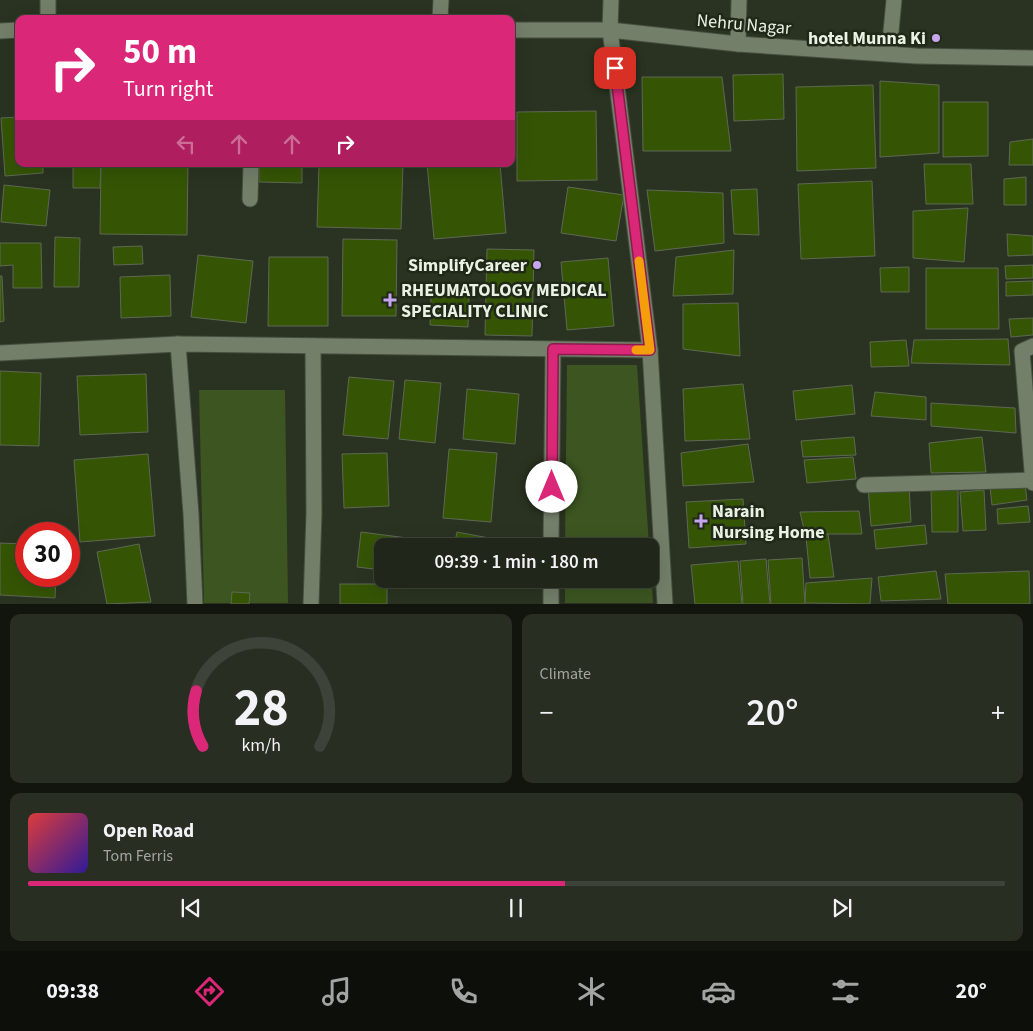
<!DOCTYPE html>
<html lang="en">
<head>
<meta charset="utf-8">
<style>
  :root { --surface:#202619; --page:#282e22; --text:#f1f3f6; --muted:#a2a5a2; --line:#3d4338; --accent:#db2777 }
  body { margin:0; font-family:"Source Sans 3",sans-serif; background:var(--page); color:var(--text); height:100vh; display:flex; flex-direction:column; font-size:19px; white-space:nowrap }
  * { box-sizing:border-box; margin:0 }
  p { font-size:16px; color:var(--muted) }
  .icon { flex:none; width:28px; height:28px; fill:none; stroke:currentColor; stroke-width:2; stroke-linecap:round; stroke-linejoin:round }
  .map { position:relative; height:604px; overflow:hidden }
  .details { display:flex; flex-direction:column; gap:10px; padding:10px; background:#12150e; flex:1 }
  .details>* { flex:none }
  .banner { position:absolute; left:15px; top:15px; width:500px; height:152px; border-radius:10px; box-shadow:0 5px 20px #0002,0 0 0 1px var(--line); background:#db2777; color:#fff; overflow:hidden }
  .speed { position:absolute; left:15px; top:522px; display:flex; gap:10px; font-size:25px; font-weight:700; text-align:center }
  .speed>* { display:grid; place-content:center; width:65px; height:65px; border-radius:50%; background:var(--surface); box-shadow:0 5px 20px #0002,0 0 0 1px var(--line); line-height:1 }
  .speed .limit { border:8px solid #d22; background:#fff; color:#111 }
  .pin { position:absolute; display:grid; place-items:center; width:42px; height:42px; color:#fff; margin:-21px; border-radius:10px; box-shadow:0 2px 8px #0006 }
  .me { position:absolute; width:55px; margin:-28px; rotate:0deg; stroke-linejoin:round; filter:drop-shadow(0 0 4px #0008) }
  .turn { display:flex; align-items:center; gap:18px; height:105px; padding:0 25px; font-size:22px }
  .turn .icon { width:65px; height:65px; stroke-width:2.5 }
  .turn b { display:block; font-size:35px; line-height:42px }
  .lanes { display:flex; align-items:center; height:48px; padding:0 25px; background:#0003; justify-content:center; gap:25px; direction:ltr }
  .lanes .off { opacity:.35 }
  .big { font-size:38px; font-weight:600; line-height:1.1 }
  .details .tile { flex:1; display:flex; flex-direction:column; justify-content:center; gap:8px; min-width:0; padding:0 18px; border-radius:10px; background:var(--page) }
  .details .dial { align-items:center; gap:0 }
  .dial svg { height:130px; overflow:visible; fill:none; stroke:var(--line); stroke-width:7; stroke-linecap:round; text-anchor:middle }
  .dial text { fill:var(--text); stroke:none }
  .song { display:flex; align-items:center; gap:15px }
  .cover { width:60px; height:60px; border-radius:8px; background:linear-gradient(135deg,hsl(0 70% 55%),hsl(250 70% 35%)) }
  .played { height:5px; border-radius:2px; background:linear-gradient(90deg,var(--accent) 55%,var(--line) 55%) }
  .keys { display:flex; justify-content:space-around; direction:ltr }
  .heat { display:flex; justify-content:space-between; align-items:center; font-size:28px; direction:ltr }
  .details .tiles { flex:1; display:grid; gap:10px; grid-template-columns:1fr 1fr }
  .tile:last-child { grid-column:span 2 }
  .trip { position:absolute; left:374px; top:538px; width:285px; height:50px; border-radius:10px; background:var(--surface); box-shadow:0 5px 20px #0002,0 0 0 1px var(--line); font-weight:600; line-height:50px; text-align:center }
  .tab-bar { display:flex; height:80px; justify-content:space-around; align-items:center; background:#0d0f0a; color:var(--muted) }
  .tab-bar .icon { width:35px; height:35px }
  .tab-bar .on { color:var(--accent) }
  .tab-bar b { font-size:22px; color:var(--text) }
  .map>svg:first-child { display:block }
  .green { fill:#3c5521 }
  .building { fill:#355505; stroke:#5e6854 }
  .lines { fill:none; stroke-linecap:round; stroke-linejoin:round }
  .minor-casing { stroke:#464e3f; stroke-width:17 }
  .minor { stroke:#747f6a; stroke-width:15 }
  .route-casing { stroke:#8e194d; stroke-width:12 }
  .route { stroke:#db2777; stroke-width:9 }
  .slow { stroke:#f59e0b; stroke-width:9 }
  .poi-dot { fill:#c7a6f0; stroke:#202918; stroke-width:2 }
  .labels { text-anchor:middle; stroke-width:5; stroke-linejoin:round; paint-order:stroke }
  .street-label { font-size:18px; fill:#eaf1e5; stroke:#202918 }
  .poi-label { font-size:18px; font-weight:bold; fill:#eaf1e5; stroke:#202918; text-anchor:end }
</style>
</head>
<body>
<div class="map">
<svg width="1033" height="604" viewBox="0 0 1033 604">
  <rect width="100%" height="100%" fill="#2a3321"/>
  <!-- green -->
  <g class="green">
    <path d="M567 365H637L649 546H565Z"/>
    <path d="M199 390H285L288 603H204Z"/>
    <path d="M650 555 653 603H565V579H650Z"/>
  </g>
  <!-- building -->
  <g class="building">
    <path d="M783 74 784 119 734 121 733 75Z"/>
    <path d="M642 77H722L731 151H643Z"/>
    <path d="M880 81 939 85V153L880 157Z"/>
    <path d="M873 85 876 168 797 171 796 87Z"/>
    <path d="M943 102H988V156L943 157Z"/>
    <path d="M596 111 597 180 517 181V112Z"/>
    <path d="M19 117V164H43V173L5 176 1 118Z"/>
    <path d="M1033 139V165H1009L1010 142Z"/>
    <path d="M73 164H101L100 188H73Z"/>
    <path d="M101 164H188L187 235 100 234Z"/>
    <path d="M259 164H302V183L259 182Z"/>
    <path d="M319 164H403L401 229 317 227Z"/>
    <path d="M427 164H500L506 233 434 239Z"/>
    <path d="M924 164H971L973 204H926Z"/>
    <path d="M1026 177V205H1004V179Z"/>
    <path d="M872 181 875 256 801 259 798 184Z"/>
    <path d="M4 185 50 190 46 226 1 222Z"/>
    <path d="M568 187 624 195 616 241 561 233Z"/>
    <path d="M757 189 759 235 734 234 731 190Z"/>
    <path d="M647 190 723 193 724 243 655 251Z"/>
    <path d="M968 208 964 262 913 258V211Z"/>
    <path d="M1007 234 1033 236V255L1008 256Z"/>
    <path d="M55 237 80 238 79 287H54Z"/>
    <path d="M343 239 397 240 396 316H342Z"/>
    <path d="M0 243H41L42 288H13V265L0 266Z"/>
    <path d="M142 246 143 264 114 265 113 247Z"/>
    <path d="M487 249 534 250 532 336 485 335Z"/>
    <path d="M734 250 733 294 673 296 676 257Z"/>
    <path d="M198 255 253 261 246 323 191 317Z"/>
    <path d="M269 257H328V326H268Z"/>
    <path d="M608 258 614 326 567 330 561 262Z"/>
    <path d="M1033 265V278L1006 279 1005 266Z"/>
    <path d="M909 267V292H881L880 268Z"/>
    <path d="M926 268H998L999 329H926Z"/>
    <path d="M170 275 171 316 121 318 120 277Z"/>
    <path d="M0 276H2L4 321 0 322Z"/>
    <path d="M1033 281V295L1006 296V282Z"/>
    <path d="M431 295 469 296 468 327 430 325Z"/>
    <path d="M738 303 740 356 683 349V304Z"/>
    <path d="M1033 318V335L1011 337 1009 319Z"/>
    <path d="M1008 339 1010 365 911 363 914 340Z"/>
    <path d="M906 340 909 366 871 367 870 342Z"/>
    <path d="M0 371 41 373 39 446 0 445Z"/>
    <path d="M146 374 148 432 80 435 77 376Z"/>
    <path d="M349 377 394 381 388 439 343 435Z"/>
    <path d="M405 380 441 383 435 443 399 439Z"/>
    <path d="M743 384 750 439 685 441 683 389Z"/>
    <path d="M852 385 855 414 796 420 793 391Z"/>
    <path d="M467 389 519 394 515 444 463 439Z"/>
    <path d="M875 392 926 397V420L871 416Z"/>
    <path d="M931 403 1015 408 1016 433 931 426Z"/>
    <path d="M854 437 856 455 803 457 801 441Z"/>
    <path d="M982 437 986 472 931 473 929 443Z"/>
    <path d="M748 444 754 482 683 486 681 453Z"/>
    <path d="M449 449 497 453 491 522 443 518Z"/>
    <path d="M387 453 389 506 344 508 342 454Z"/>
    <path d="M148 454 155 536 80 542 74 460Z"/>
    <path d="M853 457 856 479 807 483 804 460Z"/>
    <path d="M1025 484 1027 500 992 505 990 487Z"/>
    <path d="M909 485 911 522 871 526 868 487Z"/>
    <path d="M931 488H958V532H932Z"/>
    <path d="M984 490 986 530 963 531 960 492Z"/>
    <path d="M743 499 746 544 689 548 686 502Z"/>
    <path d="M1028 506 1030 522 998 524 997 509Z"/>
    <path d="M859 511 862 534H805L800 512Z"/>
    <path d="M925 525 927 544 876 549 874 530Z"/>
    <path d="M361 532 415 539 414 546H382V570L357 567Z"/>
    <path d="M457 532 505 541V546H454Z"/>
    <path d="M828 534 834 577 810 578 806 537Z"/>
    <path d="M0 543 26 544V576H56L55 598 0 595Z"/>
    <path d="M139 544 151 602 107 604 97 552Z"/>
    <path d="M802 558 805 604H771L768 560Z"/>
    <path d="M766 559 770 604H743L740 561Z"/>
    <path d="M738 561 742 604H695L691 565Z"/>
    <path d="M936 571 941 599 881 601 878 577Z"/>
    <path d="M1029 571 1030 604H948L945 574Z"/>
    <path d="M872 578 870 604 805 603 806 583Z"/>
    <path d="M452 579H499L497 587Z"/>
    <rect x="340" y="584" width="47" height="20"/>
    <path d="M232 592 250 593 249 604H231Z"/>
  </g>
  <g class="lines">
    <!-- minor casing -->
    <g class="minor-casing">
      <g id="minor">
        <path d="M611 0 610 30 650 350 665 604"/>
        <path d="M48 19V0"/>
        <path d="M440 19 441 0"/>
        <path d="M511 30H610L738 44 916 56 1033 58"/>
        <path d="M0 31 19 30"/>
        <path d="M738 44 739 0"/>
        <path d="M889 52 894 0"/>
        <path d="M250 199 251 164"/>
        <path d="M178 344 191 514 195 604"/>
        <path d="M1033 346 1022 351 1033 483"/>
        <path d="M0 353 178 344 650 350"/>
        <path d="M864 485 1033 480"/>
        <path d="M551 546 553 349"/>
        <path d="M311 604 314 513 313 346"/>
        <path d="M551 604V579"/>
      </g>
    </g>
    <!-- minor -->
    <use href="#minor" class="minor"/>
  </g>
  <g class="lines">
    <!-- route casing -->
    <g class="route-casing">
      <path id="route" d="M552 487 553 349 650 350 615 68"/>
    </g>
    <!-- route -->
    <use href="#route" class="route"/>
    <!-- slow -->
    <path class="slow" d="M636 350H650L639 261"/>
  </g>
  <!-- markers -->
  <g class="poi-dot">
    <circle cx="936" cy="38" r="5"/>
    <circle cx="537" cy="265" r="5"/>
    <path d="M387.5 292.5h5v5h5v5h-5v5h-5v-5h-5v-5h5z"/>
    <path d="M698.5 513.5h5v5h5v5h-5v5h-5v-5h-5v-5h5z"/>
  </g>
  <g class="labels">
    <!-- street labels -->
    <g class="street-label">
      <text transform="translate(744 24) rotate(5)" y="6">Nehru Nagar</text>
    </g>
    <!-- poi labels -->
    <g class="poi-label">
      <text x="926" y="44">hotel Munna Ki</text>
      <text x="527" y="271">SimplifyCareer</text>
      <text x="401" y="296" text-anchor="start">RHEUMATOLOGY MEDICAL<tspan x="401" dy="21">SPECIALITY CLINIC</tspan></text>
      <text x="712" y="517" text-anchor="start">Narain<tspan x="712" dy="21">Nursing Home</tspan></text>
    </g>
  </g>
</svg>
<div class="speed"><div class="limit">30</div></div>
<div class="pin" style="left:615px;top:68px;background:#d93025"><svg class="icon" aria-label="arrive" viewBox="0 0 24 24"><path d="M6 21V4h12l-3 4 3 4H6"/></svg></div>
<svg class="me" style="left:552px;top:487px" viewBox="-20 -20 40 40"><circle r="19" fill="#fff"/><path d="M0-13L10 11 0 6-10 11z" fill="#db2777"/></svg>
<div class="trip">09:39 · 1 min · 180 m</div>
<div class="banner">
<div class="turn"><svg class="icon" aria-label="right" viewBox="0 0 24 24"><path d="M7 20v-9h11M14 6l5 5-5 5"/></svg><div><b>50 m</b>Turn right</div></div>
<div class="lanes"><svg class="icon off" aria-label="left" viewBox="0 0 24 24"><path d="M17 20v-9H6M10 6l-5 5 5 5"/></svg><svg class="icon off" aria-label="ahead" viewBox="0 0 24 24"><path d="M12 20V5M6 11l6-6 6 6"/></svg><svg class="icon off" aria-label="ahead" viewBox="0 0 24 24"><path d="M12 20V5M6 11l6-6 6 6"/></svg><svg class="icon" aria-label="right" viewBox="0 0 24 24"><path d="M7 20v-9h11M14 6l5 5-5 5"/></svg></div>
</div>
</div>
<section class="details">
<div class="tiles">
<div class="tile dial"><svg viewBox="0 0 100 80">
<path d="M14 69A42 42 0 1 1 86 69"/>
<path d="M14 69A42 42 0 0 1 10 35" stroke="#db2777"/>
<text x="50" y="56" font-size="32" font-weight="700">28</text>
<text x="50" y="72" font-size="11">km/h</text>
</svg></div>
<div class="tile"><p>Climate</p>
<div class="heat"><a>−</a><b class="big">20°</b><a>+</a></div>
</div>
<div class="tile">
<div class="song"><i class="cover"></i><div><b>Open Road</b><p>Tom Ferris</p></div></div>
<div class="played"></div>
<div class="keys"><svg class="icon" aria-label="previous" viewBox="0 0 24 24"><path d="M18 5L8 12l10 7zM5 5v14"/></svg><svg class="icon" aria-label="pause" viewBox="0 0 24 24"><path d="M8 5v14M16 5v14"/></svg><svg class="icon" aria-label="next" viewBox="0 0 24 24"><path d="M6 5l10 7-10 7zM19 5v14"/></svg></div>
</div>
</div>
</section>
<nav class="tab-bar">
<b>09:38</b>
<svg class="icon on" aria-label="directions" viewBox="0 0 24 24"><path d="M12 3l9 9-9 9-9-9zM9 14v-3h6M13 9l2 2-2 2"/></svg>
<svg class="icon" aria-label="music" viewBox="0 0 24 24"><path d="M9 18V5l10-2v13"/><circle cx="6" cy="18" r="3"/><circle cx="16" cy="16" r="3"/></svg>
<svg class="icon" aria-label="phone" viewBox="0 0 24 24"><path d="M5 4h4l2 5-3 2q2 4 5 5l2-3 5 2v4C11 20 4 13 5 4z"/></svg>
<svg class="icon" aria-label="climate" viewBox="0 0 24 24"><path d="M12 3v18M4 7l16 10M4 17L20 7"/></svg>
<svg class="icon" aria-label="car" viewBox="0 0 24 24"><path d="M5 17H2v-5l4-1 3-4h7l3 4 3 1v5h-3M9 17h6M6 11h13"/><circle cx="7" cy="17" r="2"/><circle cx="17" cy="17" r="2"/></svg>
<svg class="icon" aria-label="filters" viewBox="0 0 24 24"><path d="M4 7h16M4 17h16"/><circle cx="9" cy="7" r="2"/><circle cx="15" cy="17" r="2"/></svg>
<b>20°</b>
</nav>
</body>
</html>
